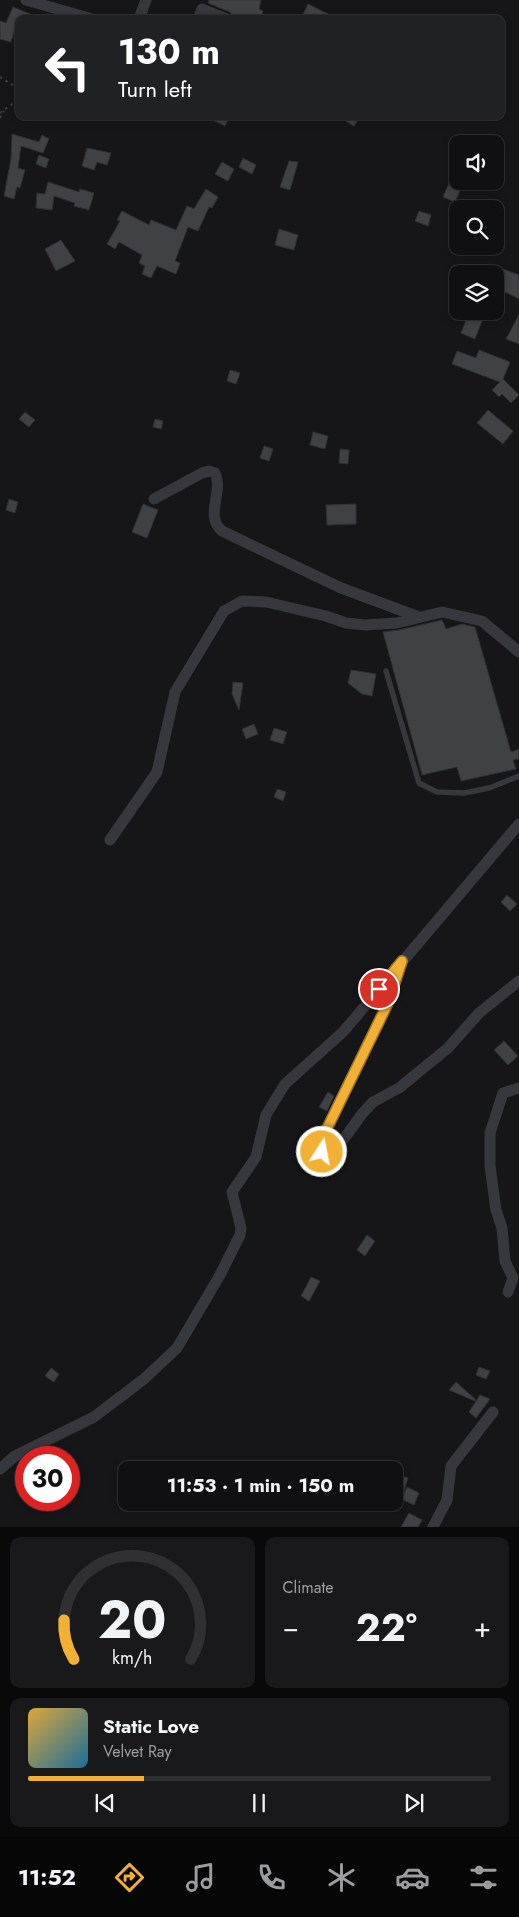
<!DOCTYPE html>
<html lang="en">
<head>
<meta charset="utf-8">
<style>
  :root { --surface:#101012; --page:#19191b; --text:#f1f3f6; --muted:#9c9d9f; --line:#303032; --accent:#f2b134 }
  body { margin:0; font-family:Jost,sans-serif; background:var(--page); color:var(--text); height:100vh; display:flex; flex-direction:column; font-size:19px; white-space:nowrap }
  * { box-sizing:border-box; margin:0 }
  p { font-size:16px; color:var(--muted) }
  .icon { flex:none; width:28px; height:28px; fill:none; stroke:currentColor; stroke-width:2; stroke-linecap:round; stroke-linejoin:round }
  .map { position:relative; height:1527px; overflow:hidden }
  .panel { display:flex; flex-direction:column; gap:10px; padding:10px; background:#09090a; flex:1 }
  .panel>* { flex:none }
  .top-card { position:absolute; left:15px; top:15px; width:490px; height:105px; border-radius:10px; box-shadow:0 2px 8px #0003,0 0 0 1px var(--line); background:#202124; color:#fff; overflow:hidden }
  .fabs { position:absolute; left:449px; top:135px; display:grid; gap:10px }
  .fabs a { display:grid; place-items:center; width:55px; height:55px; border-radius:10px; background:var(--surface); box-shadow:0 2px 8px #0003,0 0 0 1px var(--line); font-size:25px }
  .speed { position:absolute; left:15px; top:1446px; display:flex; gap:10px; font-size:25px; font-weight:700; text-align:center }
  .speed>* { display:grid; place-content:center; width:65px; height:65px; border-radius:50%; background:var(--surface); box-shadow:0 2px 8px #0003,0 0 0 1px var(--line); line-height:1 }
  .speed .limit { border:8px solid #d22; background:#fff; color:#111 }
  .pin { position:absolute; display:grid; place-items:center; width:42px; height:42px; color:#fff; margin:-21px; border:2px solid #fff; border-radius:50%; box-shadow:0 1px 5px #0007 }
  .me { position:absolute; width:55px; margin:-28px; rotate:11deg; stroke-linejoin:round; filter:drop-shadow(0 0 4px #0008) }
  .turn { display:flex; align-items:center; gap:18px; height:105px; padding:0 20px; font-size:22px }
  .turn .icon { width:65px; height:65px; stroke-width:2.5 }
  .turn b { display:block; font-size:35px; line-height:42px }
  .big { font-size:38px; font-weight:700; line-height:1.1 }
  .panel .widget { flex:1; display:flex; flex-direction:column; justify-content:center; gap:8px; min-width:0; padding:0 18px; border-radius:10px; background:var(--page) }
  .panel .dial { align-items:center; gap:0 }
  .dial svg { height:130px; overflow:visible; fill:none; stroke:var(--line); stroke-width:7; stroke-linecap:round; text-anchor:middle }
  .dial text { fill:var(--text); stroke:none }
  .song { display:flex; align-items:center; gap:15px }
  .cover { width:60px; height:60px; border-radius:8px; background:linear-gradient(135deg,hsl(40 70% 55%),hsl(200 70% 35%)) }
  .played { height:5px; border-radius:2px; background:linear-gradient(90deg,var(--accent) 25%,var(--line) 25%) }
  .keys { display:flex; justify-content:space-around; direction:ltr }
  .heat { display:flex; justify-content:space-between; align-items:center; font-size:28px; direction:ltr }
  .panel .tiles { flex:1; display:grid; gap:10px; grid-template-columns:1fr 1fr }
  .widget:last-child { grid-column:span 2 }
  .trip { position:absolute; left:118px; top:1461px; width:285px; height:50px; border-radius:10px; background:var(--surface); box-shadow:0 2px 8px #0003,0 0 0 1px var(--line); font-weight:700; line-height:50px; text-align:center }
  .tabs { display:flex; height:80px; justify-content:space-around; align-items:center; background:#060607; color:var(--muted) }
  .tabs .icon { width:35px; height:35px }
  .tabs .active { color:var(--accent) }
  .tabs b { font-size:22px; color:var(--text) }
  .map>svg:first-child { display:block }
  .building { fill:#404145; stroke:#303034 }
  .lines { fill:none; stroke-linecap:round; stroke-linejoin:round }
  .path { stroke:#3d3f44; stroke-width:2; stroke-dasharray:2.5 4; stroke-linecap:butt }
  .service { stroke:#37383d; stroke-width:5.5 }
  .minor { stroke:#37383d; stroke-width:11 }
  .route-casing { stroke:#9d7322; stroke-width:12 }
  .route { stroke:#f2b134; stroke-width:9 }
</style>
</head>
<body>
<div class="map">
<svg width="519" height="1527" viewBox="0 0 519 1527">
  <rect width="100%" height="100%" fill="#161618"/>
  <!-- building -->
  <g class="building">
    <path d="M209 0H261L259 9 263 11 260 19H234L230 12 208 3Z"/>
    <path d="M308 4 338 19H301Z"/>
    <path d="M13 7 40 18 18 19 11 42 0 39V21L6 23Z"/>
    <path d="M205 116H230L225 126Z"/>
    <path d="M337 116H360L354 126Z"/>
    <path d="M12 134 39 142 42 135 49 139 43 153 21 146 18 168 25 170 20 188 17 187 14 199 4 196 11 159Z"/>
    <path d="M87 148 111 153 107 165 97 162 94 170 82 166Z"/>
    <path d="M458 149V187L461 188 455 202 443 197 455 170 448 166Z"/>
    <path d="M39 155 49 159 46 168 36 164Z"/>
    <path d="M243 158 256 165 252 174 239 167Z"/>
    <path d="M289 161 298 162 290 190 280 187Z"/>
    <path d="M222 162 234 169 228 181 215 174Z"/>
    <path d="M48 182 79 192 80 189 94 193 89 210 74 206 75 203 54 196 52 210 36 208 37 193 45 194Z"/>
    <path d="M206 189 218 197 212 208 209 207 198 231 188 227 175 261 180 263 176 274 157 266 151 278 142 274 145 266 139 263 142 255 119 242 115 249 107 244 120 221 117 220 122 211 149 225 151 220 176 230 187 206 194 209Z"/>
    <path d="M419 211 431 215 428 226 415 221Z"/>
    <path d="M279 229 298 235 294 250 275 245Z"/>
    <path d="M61 240 75 261 56 271 45 249Z"/>
    <path d="M489 264 519 275V299L495 287V274H485Z"/>
    <path d="M468 315 482 321 475 339 461 333Z"/>
    <path d="M519 315V344L506 339Z"/>
    <path d="M479 350 510 362 503 379 519 395 511 403 502 394 499 397 492 390 500 382 452 364 457 351 476 358Z"/>
    <path d="M230 370 240 373 236 384 227 381Z"/>
    <path d="M488 410 513 431 503 444 477 423Z"/>
    <path d="M25 412 35 420 29 427 19 419Z"/>
    <path d="M155 419 163 421 161 429 153 427Z"/>
    <path d="M313 432 328 436 325 449 310 445Z"/>
    <path d="M264 446 273 449 269 461 260 458Z"/>
    <path d="M340 449 349 450 348 464 339 463Z"/>
    <path d="M9 499 18 502 15 513 6 510Z"/>
    <path d="M143 504 158 510 147 538 132 532Z"/>
    <path d="M356 504V524L327 525 326 505Z"/>
    <path d="M442 620 446 629 462 624 475 627 511 752 519 749V759L513 760 516 769 461 781 457 767 422 775 383 632 399 630Z"/>
    <path d="M351 670 376 674 372 696 362 694 348 683Z"/>
    <path d="M233 682 243 683 239 710 232 694Z"/>
    <path d="M254 724 258 734 246 739 242 729Z"/>
    <path d="M274 728 287 732 283 744 270 740Z"/>
    <path d="M277 789 286 792 283 801 274 797Z"/>
    <path d="M507 895 517 904 510 911 501 902Z"/>
    <path d="M504 1041 518 1056 508 1065 494 1050Z"/>
    <path d="M328 1092 334 1096 327 1111 319 1107Z"/>
    <path d="M367 1235 375 1241 365 1256 357 1250Z"/>
    <path d="M311 1277 320 1281 309 1301 301 1296Z"/>
    <path d="M479 1367 490 1371 486 1379 476 1375Z"/>
    <path d="M51 1368 59 1374 54 1382 45 1376Z"/>
    <path d="M456 1382 476 1400 475 1401 449 1390Z"/>
    <path d="M480 1395 490 1399 476 1418 469 1412Z"/>
    <path d="M396 1474 408 1478 404 1490 394 1486Z"/>
    <path d="M407 1487 419 1493 414 1505 401 1499Z"/>
    <path d="M409 1513 422 1520 418 1527H401Z"/>
  </g>
  <g class="lines">
    <!-- path -->
    <g class="path">
      <path d="M0 77 19 89"/>
      <path d="M0 113 16 101 19 93"/>
      <path d="M0 118 4 111"/>
    </g>
    <!-- service -->
    <path class="service" d="M386 671 419 783 437 792 464 793 489 788 519 776"/>
    <!-- minor -->
    <g class="minor">
      <path d="M26 0 92 19"/>
      <path d="M139 19 146 0"/>
      <path d="M198 19 202 9 227 19"/>
      <path d="M154 499 202 473 209 471 215 473C224 492 204 515 222 531L341 588 419 617"/>
      <path d="M110 840 157 772 175 692 224 611 242 601 266 602 326 616 346 623 365 625 397 623 442 612 482 621 519 652"/>
      <path d="M400 967 389 1001 319 1145 321 1152 335 1151 362 1114 373 1102 399 1088 448 1048 479 1013 519 981"/>
      <path d="M508 1292 513 1278 505 1261 502 1228 496 1210 490 1166V1133L503 1093 519 1088"/>
      <path d="M0 1469 15 1456 94 1417 144 1379 177 1348 220 1275 240 1235 241 1228 232 1192 256 1157 266 1115 285 1084 343 1032 519 824"/>
      <path d="M433 1527 447 1500 451 1466 493 1412"/>
    </g>
  </g>
  <g class="lines">
    <!-- route casing -->
    <g class="route-casing">
      <path id="route" d="M322 1152 319 1145 389 1001 402 961 379 989"/>
    </g>
    <!-- route -->
    <use href="#route" class="route"/>
  </g>
</svg>
<div class="fabs">
<a><svg class="icon" aria-label="sound" viewBox="0 0 24 24"><path d="M4 9h4l5-4v14l-5-4H4zM17 9q2 3 0 6"/></svg></a>
<a><svg class="icon" aria-label="search" viewBox="0 0 24 24"><circle cx="10" cy="10" r="6"/><path d="M15 15l6 6"/></svg></a>
<a><svg class="icon" aria-label="layers" viewBox="0 0 24 24"><path d="M12 4l9 5-9 5-9-5zM3 14l9 5 9-5"/></svg></a>
</div>
<div class="speed"><div class="limit">30</div></div>
<div class="pin" style="left:379px;top:989px;background:#d93025"><svg class="icon" aria-label="arrive" viewBox="0 0 24 24"><path d="M6 21V4h12l-3 4 3 4H6"/></svg></div>
<svg class="me" style="left:322px;top:1152px" viewBox="-20 -20 40 40"><circle r="17" fill="#f2b134" stroke="#fff" stroke-width="3"/><path d="M0-11L8 9 0 5-8 9z" fill="#fff"/></svg>
<div class="trip">11:53 · 1 min · 150 m</div>
<div class="top-card">
<div class="turn"><svg class="icon" aria-label="left" viewBox="0 0 24 24"><path d="M17 20v-9H6M10 6l-5 5 5 5"/></svg><div><b>130 m</b>Turn left</div></div>
</div>
</div>
<section class="panel">
<div class="tiles">
<div class="widget dial"><svg viewBox="0 0 100 80">
<path d="M14 69A42 42 0 1 1 86 69"/>
<path d="M14 69A42 42 0 0 1 8 45" stroke="#f2b134"/>
<text x="50" y="56" font-size="32" font-weight="700">20</text>
<text x="50" y="72" font-size="11">km/h</text>
</svg></div>
<div class="widget"><p>Climate</p>
<div class="heat"><a>−</a><b class="big">22°</b><a>+</a></div>
</div>
<div class="widget">
<div class="song"><i class="cover"></i><div><b>Static Love</b><p>Velvet Ray</p></div></div>
<div class="played"></div>
<div class="keys"><svg class="icon" aria-label="previous" viewBox="0 0 24 24"><path d="M18 5L8 12l10 7zM5 5v14"/></svg><svg class="icon" aria-label="pause" viewBox="0 0 24 24"><path d="M8 5v14M16 5v14"/></svg><svg class="icon" aria-label="next" viewBox="0 0 24 24"><path d="M6 5l10 7-10 7zM19 5v14"/></svg></div>
</div>
</div>
</section>
<nav class="tabs">
<b>11:52</b>
<svg class="icon active" aria-label="directions" viewBox="0 0 24 24"><path d="M12 3l9 9-9 9-9-9zM9 14v-3h6M13 9l2 2-2 2"/></svg>
<svg class="icon" aria-label="music" viewBox="0 0 24 24"><path d="M9 18V5l10-2v13"/><circle cx="6" cy="18" r="3"/><circle cx="16" cy="16" r="3"/></svg>
<svg class="icon" aria-label="phone" viewBox="0 0 24 24"><path d="M5 4h4l2 5-3 2q2 4 5 5l2-3 5 2v4C11 20 4 13 5 4z"/></svg>
<svg class="icon" aria-label="climate" viewBox="0 0 24 24"><path d="M12 3v18M4 7l16 10M4 17L20 7"/></svg>
<svg class="icon" aria-label="car" viewBox="0 0 24 24"><path d="M5 17H2v-5l4-1 3-4h7l3 4 3 1v5h-3M9 17h6M6 11h13"/><circle cx="7" cy="17" r="2"/><circle cx="17" cy="17" r="2"/></svg>
<svg class="icon" aria-label="filters" viewBox="0 0 24 24"><path d="M4 7h16M4 17h16"/><circle cx="9" cy="7" r="2"/><circle cx="15" cy="17" r="2"/></svg>
</nav>
</body>
</html>
